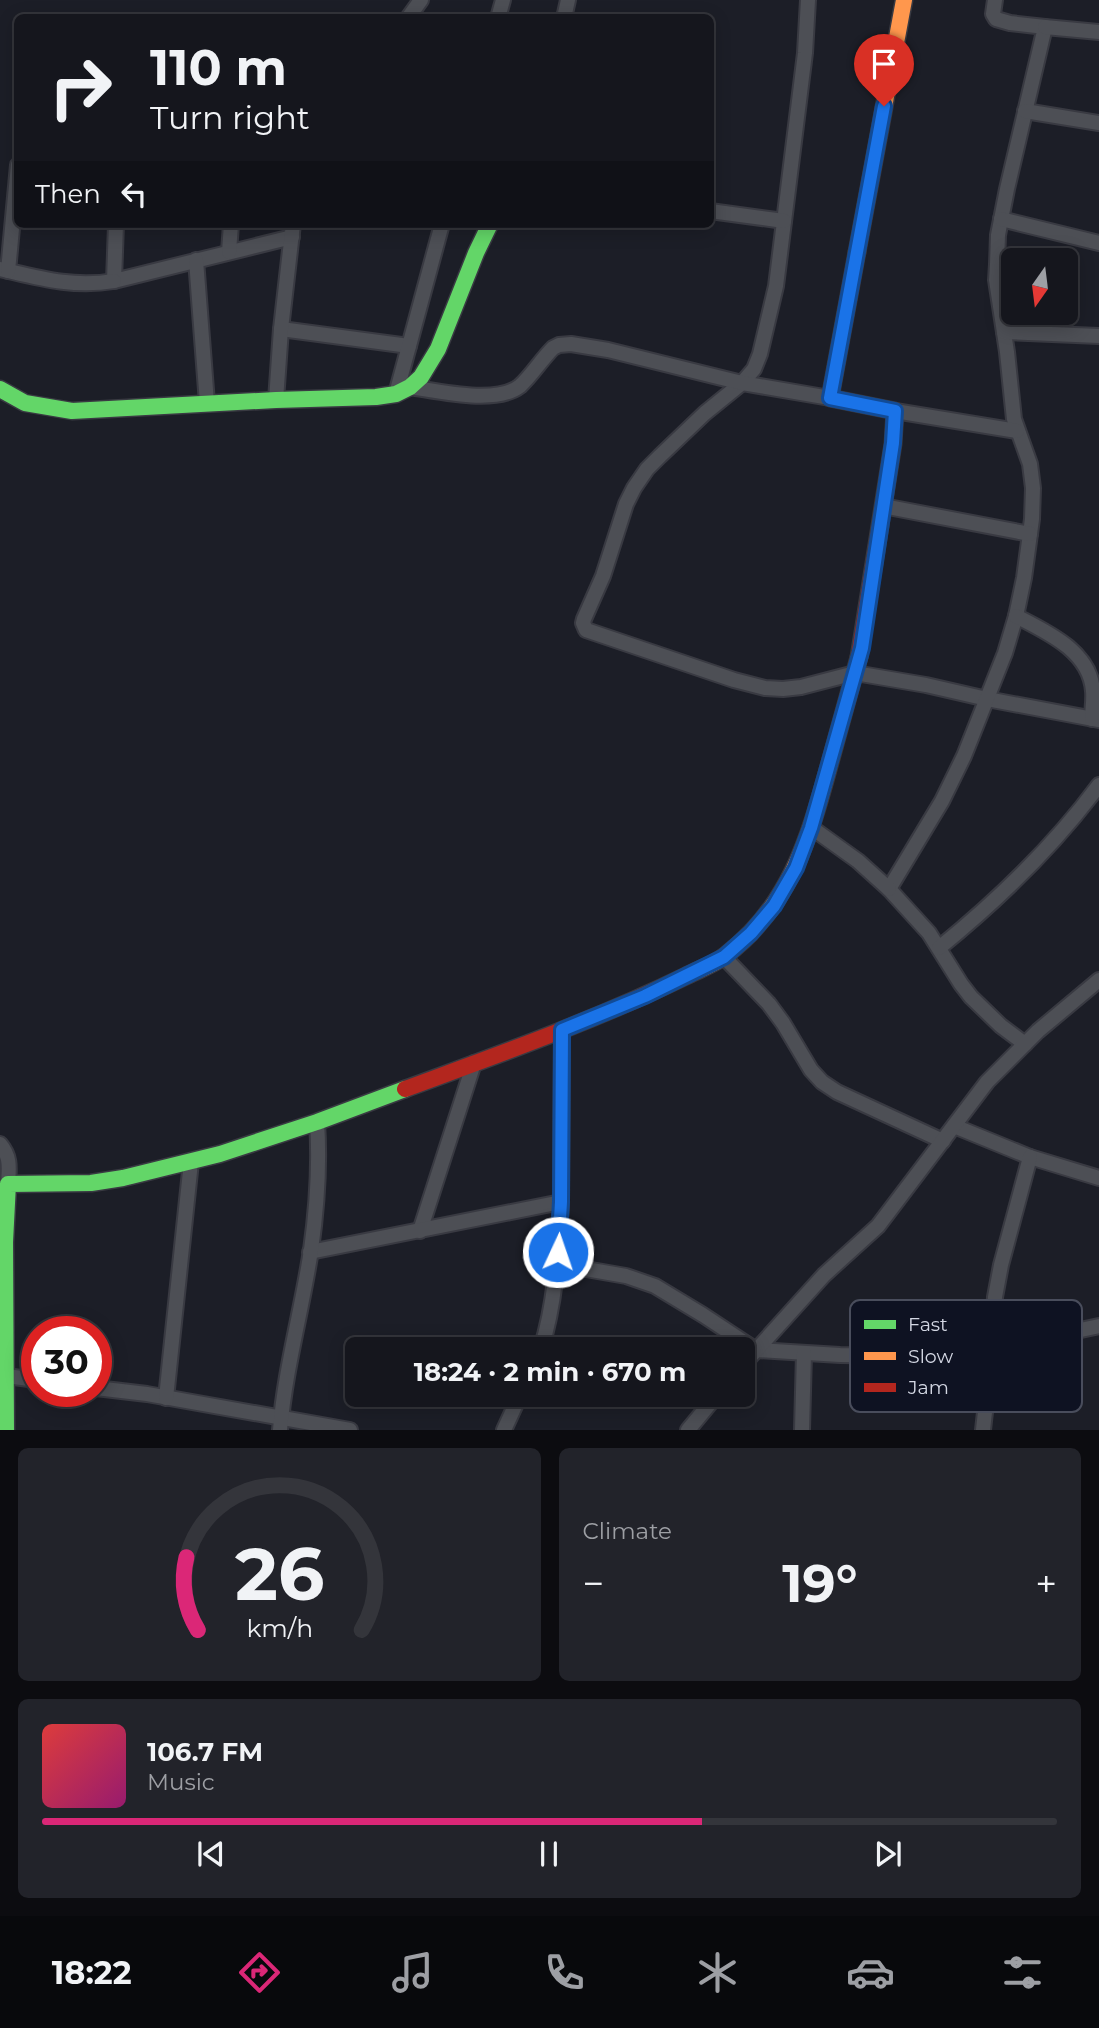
<!DOCTYPE html>
<html lang="en">
<head>
<meta charset="utf-8">
<style>
  :root { --surface:#15161d; --page:#22232a; --text:#f1f3f6; --muted:#9d9fa4; --line:#34353b; --accent:#db2777 }
  body { margin:0; font-family:Montserrat,sans-serif; background:var(--page); color:var(--text); height:100vh; display:flex; flex-direction:column; font-size:26px; white-space:nowrap }
  * { box-sizing:border-box; margin:0 }
  p { font-size:23px; color:var(--muted) }
  .icon { flex:none; width:38px; height:38px; fill:none; stroke:currentColor; stroke-width:2; stroke-linecap:round; stroke-linejoin:round }
  .map { position:relative; height:1430px; overflow:hidden }
  .sheet { display:flex; flex-direction:column; gap:18px; padding:18px; background:#0c0c10; flex:1 }
  .sheet>* { flex:none }
  .guide { position:absolute; left:14px; top:14px; width:700px; height:214px; border-radius:10px; box-shadow:0 4px 18px #0003,0 0 0 2px var(--line); background:#15161d; color:var(--text); overflow:hidden }
  .needle { width:46px; rotate:194deg }
  .fabs { position:absolute; left:1001px; top:248px; display:grid; gap:14px }
  .fabs a { display:grid; place-items:center; width:77px; height:77px; border-radius:10px; background:var(--surface); box-shadow:0 4px 18px #0003,0 0 0 2px var(--line); font-size:35px }
  .speed { position:absolute; left:21px; top:1316px; display:flex; gap:14px; font-size:35px; font-weight:700; text-align:center }
  .speed>* { display:grid; place-content:center; width:91px; height:91px; border-radius:50%; background:var(--surface); box-shadow:0 4px 18px #0003,0 0 0 2px var(--line); line-height:1 }
  .speed .limit { border:10px solid #d22; background:#fff; color:#111 }
  .pin { position:absolute; display:grid; place-items:center; width:60px; height:60px; color:#fff; margin:-72px -30px; border-radius:50% 50% 50% 0; rotate:-45deg; box-shadow:0 0 7px #0007 }
  .pin .icon { rotate:45deg }
  .me { position:absolute; width:77px; margin:-38px; rotate:3deg; stroke-linejoin:round; filter:drop-shadow(0 0 5px #0008) }
  .turn { display:flex; align-items:center; gap:24px; height:147px; padding:0 21px; font-size:32px }
  .turn .icon { width:91px; height:91px; stroke-width:2.5 }
  .turn b { display:block; font-size:49px; line-height:60px }
  .then { display:flex; align-items:center; height:66px; padding:0 21px; background:#0003; gap:14px; font-size:26px }
  .big { font-size:52px; font-weight:700; line-height:1.1 }
  .sheet .tile { flex:1; display:flex; flex-direction:column; justify-content:center; gap:10px; min-width:0; padding:0 24px; border-radius:10px; background:var(--page) }
  .sheet .dial { align-items:center; gap:0 }
  .dial svg { height:182px; overflow:visible; fill:none; stroke:var(--line); stroke-width:7; stroke-linecap:round; text-anchor:middle }
  .dial text { fill:var(--text); stroke:none }
  .song { display:flex; align-items:center; gap:21px }
  .cover { width:84px; height:84px; border-radius:10px; background:linear-gradient(135deg,hsl(0 70% 55%),hsl(320 70% 35%)) }
  .played { height:7px; border-radius:4px; background:linear-gradient(90deg,var(--accent) 65%,var(--line) 65%) }
  .keys { display:flex; justify-content:space-around; direction:ltr }
  .heat { display:flex; justify-content:space-between; align-items:center; font-size:38px; direction:ltr }
  .sheet .tiles { flex:1; display:grid; gap:18px; grid-template-columns:1fr 1fr }
  .tile:last-child { grid-column:span 2 }
  .trip { position:absolute; left:345px; top:1337px; width:410px; height:70px; border-radius:10px; background:var(--surface); box-shadow:0 4px 18px #0003,0 0 0 2px var(--line); font-weight:700; line-height:70px; text-align:center }
  .menu { display:flex; height:112px; justify-content:space-around; align-items:center; background:#08090c; color:var(--muted) }
  .menu .icon { width:49px; height:49px }
  .menu .on { color:var(--accent) }
  .menu b { font-size:32px; color:var(--text) }
  .map>svg:first-child { display:block }
  .lines { fill:none; stroke-linecap:round; stroke-linejoin:round }
  .street-casing { stroke:#393a42; stroke-width:18 }
  .fast-casing { stroke:#393a42; stroke-width:19 }
  .slow-casing { stroke:#393a42; stroke-width:19 }
  .jam-casing { stroke:#393a42; stroke-width:19 }
  .street { stroke:#4d4f55; stroke-width:14 }
  .fast { stroke:#63d668; stroke-width:16 }
  .slow { stroke:#ff974d; stroke-width:16 }
  .jam { stroke:#b3261e; stroke-width:16 }
  .route-casing { stroke:#114b97; stroke-width:18 }
  .route { stroke:#1a73e8; stroke-width:12 }
  .key { fill:#0e1222; stroke:#494d5c; stroke-width:2 }
  .key-label { font-size:19px; fill:#d3d7e3 }
</style>
</head>
<body>
<div class="map">
<svg width="1099" height="1430" viewBox="0 0 1099 1430">
  <rect width="100%" height="100%" fill="#1c1e27"/>
  <g class="lines">
    <!-- street casing -->
    <g class="street-casing">
      <g id="street">
        <path d="M808 0 805 53 776 286 760 354 754 369 742 383 705 413 660 456 647 469 634 488 626 504 603 576 584 619 583 623 586 630 734 680 765 688 783 689 801 687 855 673 926 685 987 699 1099 720"/>
        <path d="M995 0 993 14 996 19 1010 23 1045 27 1007 189 998 235 997 264 996 280 1007 352 1014 419 1030 464 1033 488 1032 519 1024 578 1016 616 1005 653 964 756 942 801 889 889 929 933 961 984 971 997 1001 1026 1025 1044"/>
        <path d="M408 18 421 0"/>
        <path d="M498 18 503 0"/>
        <path d="M564 18 568 0"/>
        <path d="M1045 27 1099 32"/>
        <path d="M1025 111 1099 123"/>
        <path d="M710 211 784 221"/>
        <path d="M1001 219 1099 243"/>
        <path d="M116 224 114 281 292 237"/>
        <path d="M229 252 231 224"/>
        <path d="M196 260 207 403"/>
        <path d="M0 269C39 278 73 288 114 281"/>
        <path d="M8 271 18 165"/>
        <path d="M281 329 409 346"/>
        <path d="M1004 332 1099 336"/>
        <path d="M410 387C438 391 496 405 520 386 532 375 541 360 553 348L559 345 571 344 608 350 742 383 830 398"/>
        <path d="M396 394 442 224"/>
        <path d="M276 400 281 329 293 224"/>
        <path d="M895 411 1017 431"/>
        <path d="M883 506 1030 534"/>
        <path d="M1016 616C1047 632 1090 651 1093 691 1094 700 1092 710 1092 719"/>
        <path d="M812 828 858 861 889 889"/>
        <path d="M939 948C998 900 1054 846 1099 785"/>
        <path d="M724 957 769 1004 783 1023 811 1070 822 1082 837 1092 943 1141"/>
        <path d="M954 1126 1030 1157 1099 1178"/>
        <path d="M0 1144C11 1157 9 1168 8 1184"/>
        <path d="M1030 1157 1001 1265 995 1297 992 1349 1099 1326"/>
        <path d="M420 1231 474 1063"/>
        <path d="M310 1252 561 1202 562 1030"/>
        <path d="M557 1264 626 1276 655 1286 703 1315 756 1350 840 1355 912 1356 992 1349 983 1430"/>
        <path d="M541 1349C556 1301 558 1252 561 1202"/>
        <path d="M742 1366 824 1275 878 1226 987 1082 1038 1031 1099 980"/>
        <path d="M6 1376 37 1380"/>
        <path d="M96 1388 147 1394 350 1430"/>
        <path d="M166 1398 191 1162"/>
        <path d="M280 1430C285 1369 302 1310 311 1250 317 1207 320 1165 317 1122"/>
        <path d="M504 1430 520 1395"/>
        <path d="M688 1430 717 1395"/>
        <path d="M802 1430 804 1353"/>
      </g>
    </g>
    <!-- fast casing -->
    <g class="fast-casing">
      <g id="fast">
        <path d="M0 389 25 403 72 411 276 400 376 397 396 394 410 387 421 377 438 349 476 253 490 224"/>
        <path d="M6 1430 5 1242 8 1184 91 1183 123 1178 220 1154 317 1122 405 1089"/>
      </g>
    </g>
    <!-- slow casing -->
    <g class="slow-casing">
      <g id="slow">
        <path d="M857 252 904 0"/>
        <path d="M688 975C700 969 715 964 726 955 789 907 809 839 829 766 839 730 849 693 859 657"/>
      </g>
    </g>
    <!-- jam casing -->
    <g class="jam-casing">
      <g id="jam">
        <path d="M857 252 830 398 895 411 893 444 859 657"/>
        <path d="M405 1089C500 1054 596 1020 688 975"/>
      </g>
    </g>
    <!-- street -->
    <use href="#street" class="street"/>
    <!-- fast -->
    <use href="#fast" class="fast"/>
    <!-- slow -->
    <use href="#slow" class="slow"/>
    <!-- jam -->
    <use href="#jam" class="jam"/>
  </g>
  <g class="lines">
    <!-- route casing -->
    <g class="route-casing">
      <path id="route" d="M558 1252 561 1202 562 1030 645 996 724 957 751 933 774 906 796 868 811 828 862 648 893 443 895 411 830 398 884 106"/>
    </g>
    <!-- route -->
    <use href="#route" class="route"/>
  </g>
  <!-- legend -->
  <rect x="850" y="1300" width="232" height="112" rx="10" class="key"/>
  <rect x="864" y="1320" width="32" height="9" fill="#63d668"/>
  <rect x="864" y="1352" width="32" height="8" fill="#ff974d"/>
  <rect x="864" y="1383" width="32" height="9" fill="#b3261e"/>
  <g class="key-label">
    <text x="908" y="1331">Fast</text>
    <text x="908" y="1363">Slow</text>
    <text x="908" y="1394">Jam</text>
  </g>
</svg>
<div class="fabs">
<a><svg class="needle" viewBox="-14 -14 28 28"><path d="M0-13l5 13h-10z" fill="#e53935"/><path d="M0 13l5-13h-10z" fill="#9d9fa4"/></svg></a>
</div>
<div class="speed"><div class="limit">30</div></div>
<div class="pin" style="left:884px;top:106px;background:#d93025"><svg class="icon" aria-label="arrive" viewBox="0 0 24 24"><path d="M6 21V4h12l-3 4 3 4H6"/></svg></div>
<svg class="me" style="left:558px;top:1252px" viewBox="-20 -20 40 40"><circle r="17" fill="#1a73e8" stroke="#fff" stroke-width="3"/><path d="M0-11L8 9 0 5-8 9z" fill="#fff"/></svg>
<div class="trip">18:24 · 2 min · 670 m</div>
<div class="guide">
<div class="turn"><svg class="icon" aria-label="right" viewBox="0 0 24 24"><path d="M7 20v-9h11M14 6l5 5-5 5"/></svg><div><b>110 m</b>Turn right</div></div>
<div class="then">Then<svg class="icon" aria-label="left" viewBox="0 0 24 24"><path d="M17 20v-9H6M10 6l-5 5 5 5"/></svg></div>
</div>
</div>
<section class="sheet">
<div class="tiles">
<div class="tile dial"><svg viewBox="0 0 100 80">
<path d="M14 69A42 42 0 1 1 86 69"/>
<path d="M14 69A42 42 0 0 1 9 37" stroke="#db2777"/>
<text x="50" y="56" font-size="32" font-weight="700">26</text>
<text x="50" y="72" font-size="11">km/h</text>
</svg></div>
<div class="tile"><p>Climate</p>
<div class="heat"><a>−</a><b class="big">19°</b><a>+</a></div>
</div>
<div class="tile">
<div class="song"><i class="cover"></i><div><b>106.7 FM</b><p>Music</p></div></div>
<div class="played"></div>
<div class="keys"><svg class="icon" aria-label="previous" viewBox="0 0 24 24"><path d="M18 5L8 12l10 7zM5 5v14"/></svg><svg class="icon" aria-label="pause" viewBox="0 0 24 24"><path d="M8 5v14M16 5v14"/></svg><svg class="icon" aria-label="next" viewBox="0 0 24 24"><path d="M6 5l10 7-10 7zM19 5v14"/></svg></div>
</div>
</div>
</section>
<nav class="menu">
<b>18:22</b>
<svg class="icon on" aria-label="directions" viewBox="0 0 24 24"><path d="M12 3l9 9-9 9-9-9zM9 14v-3h6M13 9l2 2-2 2"/></svg>
<svg class="icon" aria-label="music" viewBox="0 0 24 24"><path d="M9 18V5l10-2v13"/><circle cx="6" cy="18" r="3"/><circle cx="16" cy="16" r="3"/></svg>
<svg class="icon" aria-label="phone" viewBox="0 0 24 24"><path d="M5 4h4l2 5-3 2q2 4 5 5l2-3 5 2v4C11 20 4 13 5 4z"/></svg>
<svg class="icon" aria-label="climate" viewBox="0 0 24 24"><path d="M12 3v18M4 7l16 10M4 17L20 7"/></svg>
<svg class="icon" aria-label="car" viewBox="0 0 24 24"><path d="M5 17H2v-5l4-1 3-4h7l3 4 3 1v5h-3M9 17h6M6 11h13"/><circle cx="7" cy="17" r="2"/><circle cx="17" cy="17" r="2"/></svg>
<svg class="icon" aria-label="filters" viewBox="0 0 24 24"><path d="M4 7h16M4 17h16"/><circle cx="9" cy="7" r="2"/><circle cx="15" cy="17" r="2"/></svg>
</nav>
</body>
</html>
